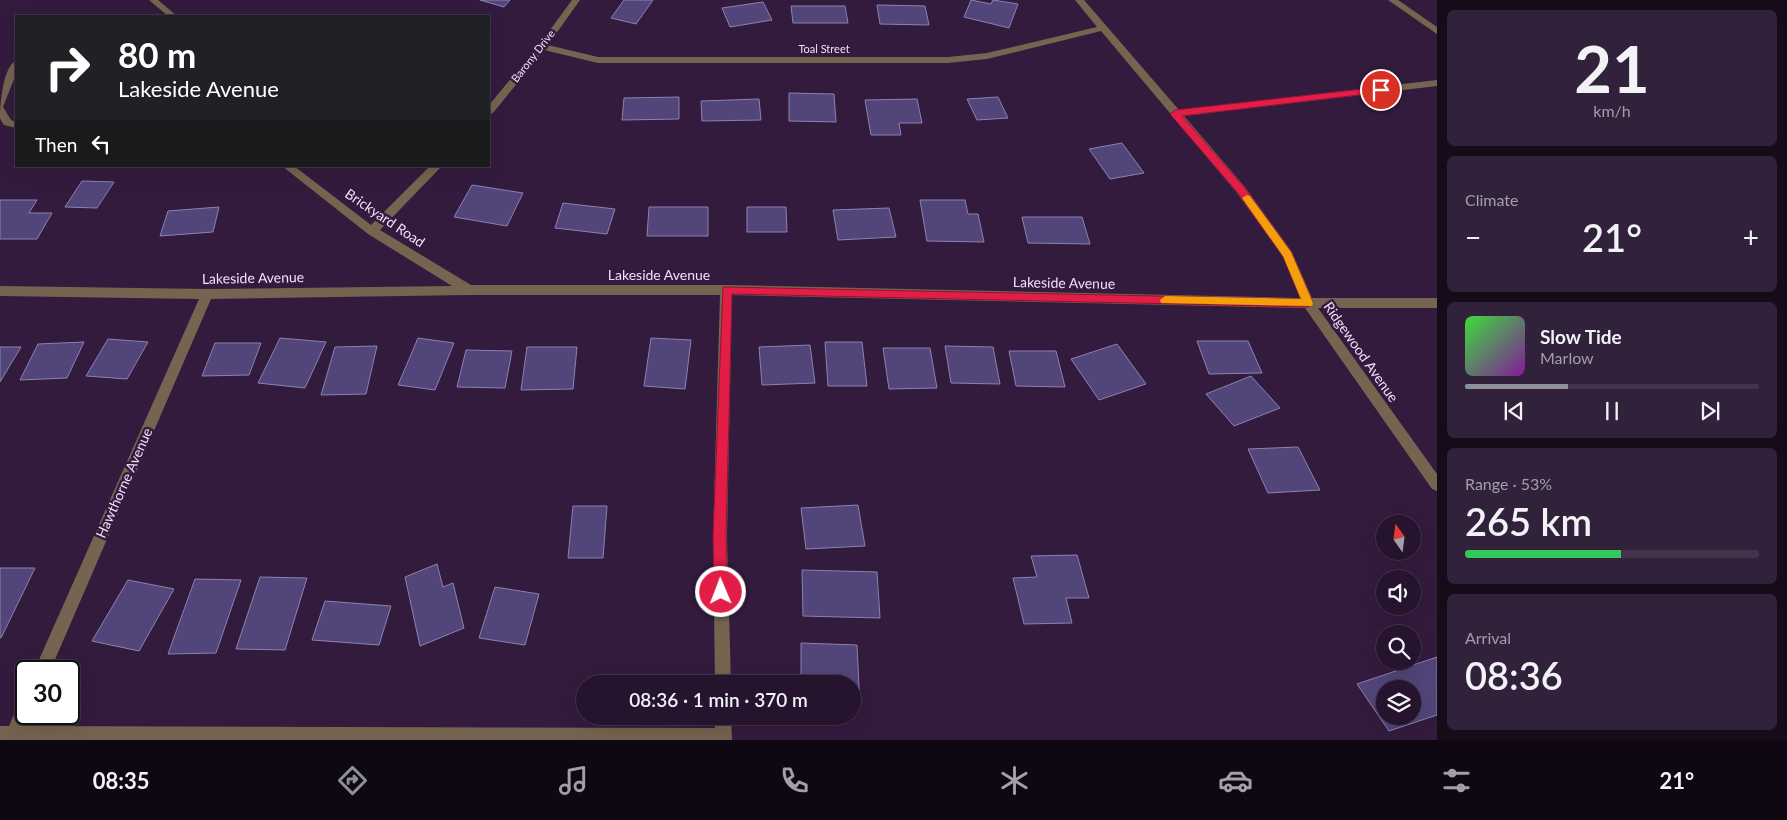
<!DOCTYPE html>
<html lang="en">
<head>
<meta charset="utf-8">
<style>
  :root { --surface:#26142e; --page:#32213a; --text:#f1f3f6; --muted:#a49eaa; --line:#42334a; --accent:#8c9099 }
  body { margin:0; font-family:Lato,sans-serif; background:var(--page); color:var(--text); height:100vh; display:flex; flex-direction:column; font-size:19px; white-space:nowrap }
  * { box-sizing:border-box; margin:0 }
  p { font-size:16px; color:var(--muted) }
  .icon { flex:none; width:28px; height:28px; fill:none; stroke:currentColor; stroke-width:2; stroke-linecap:round; stroke-linejoin:round }
  .map { position:relative; flex:1; overflow:hidden }
  .panel { display:flex; flex-direction:column; gap:10px; padding:10px; background:#150b19; width:350px }
  .panel>* { flex:none }
  .top-card { position:absolute; left:15px; top:15px; width:475px; height:152px; border-radius:0px; box-shadow:0 5px 20px #0002,0 0 0 1px var(--line); background:#202124; color:#fff; overflow:hidden }
  .needle { width:32px; rotate:346deg }
  .fabs { position:absolute; left:1376px; top:515px; display:grid; gap:10px }
  .fabs a { display:grid; place-items:center; width:45px; height:45px; border-radius:50%; background:var(--surface); box-shadow:0 5px 20px #0002,0 0 0 1px var(--line); font-size:25px }
  .speed { position:absolute; left:15px; top:660px; display:flex; gap:10px; font-size:25px; font-weight:700; text-align:center }
  .speed>* { display:grid; place-content:center; width:65px; height:65px; border-radius:50%; background:var(--surface); box-shadow:0 5px 20px #0002,0 0 0 1px var(--line); line-height:1 }
  .speed .limit { border:2px solid #111; border-radius:8px; background:#fff; color:#111 }
  .pin { position:absolute; display:grid; place-items:center; width:42px; height:42px; color:#fff; margin:-21px; border:2px solid #fff; border-radius:50%; box-shadow:0 1px 5px #0007 }
  .me { position:absolute; width:55px; margin:-28px; rotate:359deg; stroke-linejoin:round; filter:drop-shadow(0 0 4px #0008) }
  .turn { display:flex; align-items:center; gap:18px; height:105px; padding:0 20px; font-size:22px }
  .turn .icon { width:65px; height:65px; stroke-width:2.5 }
  .turn b { display:block; font-size:35px; line-height:42px }
  .then { display:flex; align-items:center; height:48px; padding:0 20px; background:#0003; gap:10px; font-size:19px }
  .big { font-size:38px; font-weight:600; line-height:1.1 }
  .panel .card { flex:1; display:flex; flex-direction:column; justify-content:center; gap:8px; min-width:0; padding:0 18px; border-radius:8px; background:var(--page) }
  .panel .dial { align-items:center; gap:0 }
  .dial b { font-size:65px; line-height:1 }
  .song { display:flex; align-items:center; gap:15px }
  .cover { width:60px; height:60px; border-radius:8px; background:linear-gradient(135deg,hsl(120 70% 55%),hsl(290 70% 35%)) }
  .played { height:5px; border-radius:2px; background:linear-gradient(90deg,var(--accent) 35%,var(--line) 35%) }
  .keys { display:flex; justify-content:space-around; direction:ltr }
  .heat { display:flex; justify-content:space-between; align-items:center; font-size:28px; direction:ltr }
  .charge { height:8px; border-radius:4px; background:linear-gradient(90deg,#34c759 53%,var(--line) 0) }
  .trip { position:absolute; left:576px; top:675px; width:285px; height:50px; border-radius:25px; background:var(--surface); box-shadow:0 5px 20px #0002,0 0 0 1px var(--line); font-weight:600; line-height:50px; text-align:center }
  .tab-bar { display:flex; height:80px; justify-content:space-around; align-items:center; background:#0f0812; color:var(--muted) }
  .tab-bar .icon { width:35px; height:35px }
  .tab-bar .current { color:var(--accent) }
  .tab-bar b { font-size:22px; color:var(--text) }
  main { display:flex; flex:1; min-height:0 }
  .map>svg:first-child { display:block }
  .building { fill:#524579; stroke:#8c82b1; fill-rule:evenodd }
  .lines { fill:none; stroke-linecap:round; stroke-linejoin:round }
  .service { fill:#75644f; fill-rule:evenodd }
  .minor { fill:#75644f; fill-rule:evenodd }
  .route { fill:#e11d48; stroke:#92132f }
  .slow { fill:#f59e0b }
  .labels { text-anchor:middle; stroke-width:5; stroke-linejoin:round; paint-order:stroke }
  .far-street-label { font-size:11px; fill:#f0e0f8; stroke:#331b3e }
  .street-label { font-size:14px; fill:#f0e0f8; stroke:#331b3e }
</style>
</head>
<body>
<main>
<div class="map">
<svg width="1437" height="740" viewBox="0 0 1437 740">
  <rect width="100%" height="100%" fill="#331b3e"/>
  <!-- building -->
  <g class="building">
    <path d="M480 0H510L504 7Z"/>
    <path d="M624 0H653L636 24 611 18Z"/>
    <path d="M971 0 991 4 993 0 1018 4 1009 28 964 17Z"/>
    <path d="M763 2 772 20 730 27 722 8Z"/>
    <path d="M877 5 925 6 929 25 880 24Z"/>
    <path d="M791 6H845L848 23H793Z"/>
    <path d="M789 93 834 94 836 122 789 121Z"/>
    <path d="M679 97V119L622 120 624 98Z"/>
    <path d="M998 97 1008 118 977 120 967 99Z"/>
    <path d="M759 99 761 120 702 121 701 101Z"/>
    <path d="M917 99 922 123H899L901 135H871L865 100Z"/>
    <path d="M1122 143 1144 173 1110 179 1089 149Z"/>
    <path d="M82 181 114 182 97 208 65 207Z"/>
    <path d="M472 185 523 193 507 226 454 217Z"/>
    <path d="M0 200H37L29 213H52L37 239H0Z"/>
    <path d="M920 200H965L968 214H978L984 242 927 241Z"/>
    <path d="M563 203 615 209 607 234 555 228Z"/>
    <path d="M219 207 213 232 160 236 168 211Z"/>
    <path d="M649 207H708V236H647Z"/>
    <path d="M747 207H786L787 232H747Z"/>
    <path d="M889 208 896 237 838 240 833 210Z"/>
    <path d="M1022 217H1082L1090 244 1028 243Z"/>
    <path d="M280 338 326 342 305 388 258 383Z"/>
    <path d="M418 338 454 343 435 390 398 385Z"/>
    <path d="M651 338 691 340 685 389 644 386Z"/>
    <path d="M108 339 148 342 127 379 86 376Z"/>
    <path d="M1197 341H1248L1262 373 1209 374Z"/>
    <path d="M84 342 67 378 20 380 38 344Z"/>
    <path d="M825 342H862L867 386H828Z"/>
    <path d="M215 343H261L249 375 202 376Z"/>
    <path d="M1117 344 1146 384 1099 400 1071 359Z"/>
    <path d="M810 345 815 383 762 385 759 347Z"/>
    <path d="M377 346 366 394 321 395 335 347Z"/>
    <path d="M945 346 993 347 1000 384 951 383Z"/>
    <path d="M0 347H21L0 382Z"/>
    <path d="M527 347H577L573 389 521 390Z"/>
    <path d="M883 348H930L937 388 889 389Z"/>
    <path d="M466 350 512 351 505 388 457 387Z"/>
    <path d="M1009 351H1056L1065 387 1016 386Z"/>
    <path d="M1251 376 1280 408 1234 426 1206 394Z"/>
    <path d="M1298 447 1320 490 1268 493 1248 449Z"/>
    <path d="M858 505 865 546 806 549 801 508Z"/>
    <path d="M573 506H607L603 558H568Z"/>
    <path d="M1077 555 1089 598H1066L1072 623 1024 624 1013 578 1037 577 1031 556Z"/>
    <path d="M437 564 443 587 453 583 464 628 420 646 405 577Z"/>
    <path d="M0 568H35L1 638H0Z"/>
    <path d="M802 570 877 572 880 618 803 616Z"/>
    <path d="M260 577 307 578 285 650 236 649Z"/>
    <path d="M195 579 241 580 216 653 168 654Z"/>
    <path d="M128 580 174 589 139 651 92 641Z"/>
    <path d="M495 587 539 594 525 645 479 638Z"/>
    <path d="M325 601 391 606 379 645 312 640Z"/>
    <path d="M801 643 857 645 860 707H852V684H801Z"/>
    <path d="M1437 657V715L1389 731 1357 684ZM1385 689H1412V716H1385Z"/>
  </g>
  <g class="lines">
    <!-- service -->
    <path class="service" d="M16 61V74L3 107 11 120 16 122V128L4 125C3 123 1 121 0 118 0 105 3 66 16 61Z"/>
    <!-- minor -->
    <g class="minor">
      <path d="M149 0H158L177 16H168Z"/>
      <path d="M572 0H580L548 45 598 57H948L987 53 1097 27 1075 0H1084L1179 110 1437 80V86L1184 116 1245 187 1292 252 1312 298H1437V308H1318L1437 474V491L1432 489 1305 308 732 295 727 536 731 684H715L713 536 720 295H469L211 299 50 671H34L199 299 0 296V286L207 289 452 286 368 234 282 166H294L371 225 430 166H442L380 230 471 285H726L1300 298 1283 257 1237 193 1101 31 987 59 948 63H598L544 50 493 113 489 114V105L539 45Z"/>
      <path d="M1388 0H1398L1437 27V34Z"/>
      <path d="M26 698V714H31L25 726 715 728V716H731L732 740H0V726H9L20 700Z"/>
    </g>
  </g>
  <!-- route -->
  <path class="route" d="M1381 87 1385 90 1384 92 1182 116 1244 187 1291 252 1313 303 1308 307 732 294 726 536 728 592 726 596 721 598 716 596 714 592 713 536 723 287 1301 299 1283 256 1237 192 1170 114 1175 110Z"/>
  <!-- slow -->
  <path class="slow" d="M1247 195 1250 196 1291 252 1313 303 1312 306 1161 303 1160 300 1165 296 1301 299 1283 256 1242 198Z"/>
  <g class="labels">
    <!-- far-street labels -->
    <g class="far-street-label">
      <text x="824" y="53">Toal Street</text>
      <text transform="translate(533 56) rotate(-52)" y="4">Barony Drive</text>
    </g>
    <!-- street labels -->
    <g class="street-label">
      <text transform="translate(385 218) rotate(34)" y="5">Brickyard Road</text>
      <text x="659" y="280">Lakeside Avenue</text>
      <text transform="translate(253 278) rotate(-1)" y="5">Lakeside Avenue</text>
      <text transform="translate(1064 283) rotate(1)" y="5">Lakeside Avenue</text>
      <text transform="translate(1361 352) rotate(55)" y="5">Ridgewood Avenue</text>
      <text transform="translate(124 483) rotate(-66)" y="5">Hawthorne Avenue</text>
    </g>
  </g>
</svg>
<div class="fabs">
<a><svg class="needle" viewBox="-14 -14 28 28"><path d="M0-13l5 13h-10z" fill="#e53935"/><path d="M0 13l5-13h-10z" fill="#a49eaa"/></svg></a>
<a><svg class="icon" aria-label="sound" viewBox="0 0 24 24"><path d="M4 9h4l5-4v14l-5-4H4zM17 9q2 3 0 6"/></svg></a>
<a><svg class="icon" aria-label="search" viewBox="0 0 24 24"><circle cx="10" cy="10" r="6"/><path d="M15 15l6 6"/></svg></a>
<a><svg class="icon" aria-label="layers" viewBox="0 0 24 24"><path d="M12 4l9 5-9 5-9-5zM3 14l9 5 9-5"/></svg></a>
</div>
<div class="speed"><div class="limit">30</div></div>
<div class="pin" style="left:1381px;top:90px;background:#d93025"><svg class="icon" aria-label="arrive" viewBox="0 0 24 24"><path d="M6 21V4h12l-3 4 3 4H6"/></svg></div>
<svg class="me" style="left:721px;top:592px" viewBox="-20 -20 40 40"><circle r="17" fill="#e11d48" stroke="#fff" stroke-width="3"/><path d="M0-11L8 9 0 5-8 9z" fill="#fff"/></svg>
<div class="trip">08:36 · 1 min · 370 m</div>
<div class="top-card">
<div class="turn"><svg class="icon" aria-label="right" viewBox="0 0 24 24"><path d="M7 20v-9h11M14 6l5 5-5 5"/></svg><div><b>80 m</b>Lakeside Avenue</div></div>
<div class="then">Then<svg class="icon" aria-label="left" viewBox="0 0 24 24"><path d="M17 20v-9H6M10 6l-5 5 5 5"/></svg></div>
</div>
</div>
<section class="panel">
<div class="card dial"><b>21</b><p>km/h</p></div>
<div class="card"><p>Climate</p>
<div class="heat"><a>−</a><b class="big">21°</b><a>+</a></div>
</div>
<div class="card">
<div class="song"><i class="cover"></i><div><b>Slow Tide</b><p>Marlow</p></div></div>
<div class="played"></div>
<div class="keys"><svg class="icon" aria-label="previous" viewBox="0 0 24 24"><path d="M18 5L8 12l10 7zM5 5v14"/></svg><svg class="icon" aria-label="pause" viewBox="0 0 24 24"><path d="M8 5v14M16 5v14"/></svg><svg class="icon" aria-label="next" viewBox="0 0 24 24"><path d="M6 5l10 7-10 7zM19 5v14"/></svg></div>
</div>
<div class="card"><p>Range · 53%</p><b class="big">265 km</b><div class="charge"></div></div>
<div class="card"><p>Arrival</p><b class="big">08:36</b></div>
</section>
</main>
<nav class="tab-bar">
<b>08:35</b>
<svg class="icon current" aria-label="directions" viewBox="0 0 24 24"><path d="M12 3l9 9-9 9-9-9zM9 14v-3h6M13 9l2 2-2 2"/></svg>
<svg class="icon" aria-label="music" viewBox="0 0 24 24"><path d="M9 18V5l10-2v13"/><circle cx="6" cy="18" r="3"/><circle cx="16" cy="16" r="3"/></svg>
<svg class="icon" aria-label="phone" viewBox="0 0 24 24"><path d="M5 4h4l2 5-3 2q2 4 5 5l2-3 5 2v4C11 20 4 13 5 4z"/></svg>
<svg class="icon" aria-label="climate" viewBox="0 0 24 24"><path d="M12 3v18M4 7l16 10M4 17L20 7"/></svg>
<svg class="icon" aria-label="car" viewBox="0 0 24 24"><path d="M5 17H2v-5l4-1 3-4h7l3 4 3 1v5h-3M9 17h6M6 11h13"/><circle cx="7" cy="17" r="2"/><circle cx="17" cy="17" r="2"/></svg>
<svg class="icon" aria-label="filters" viewBox="0 0 24 24"><path d="M4 7h16M4 17h16"/><circle cx="9" cy="7" r="2"/><circle cx="15" cy="17" r="2"/></svg>
<b>21°</b>
</nav>
</body>
</html>
